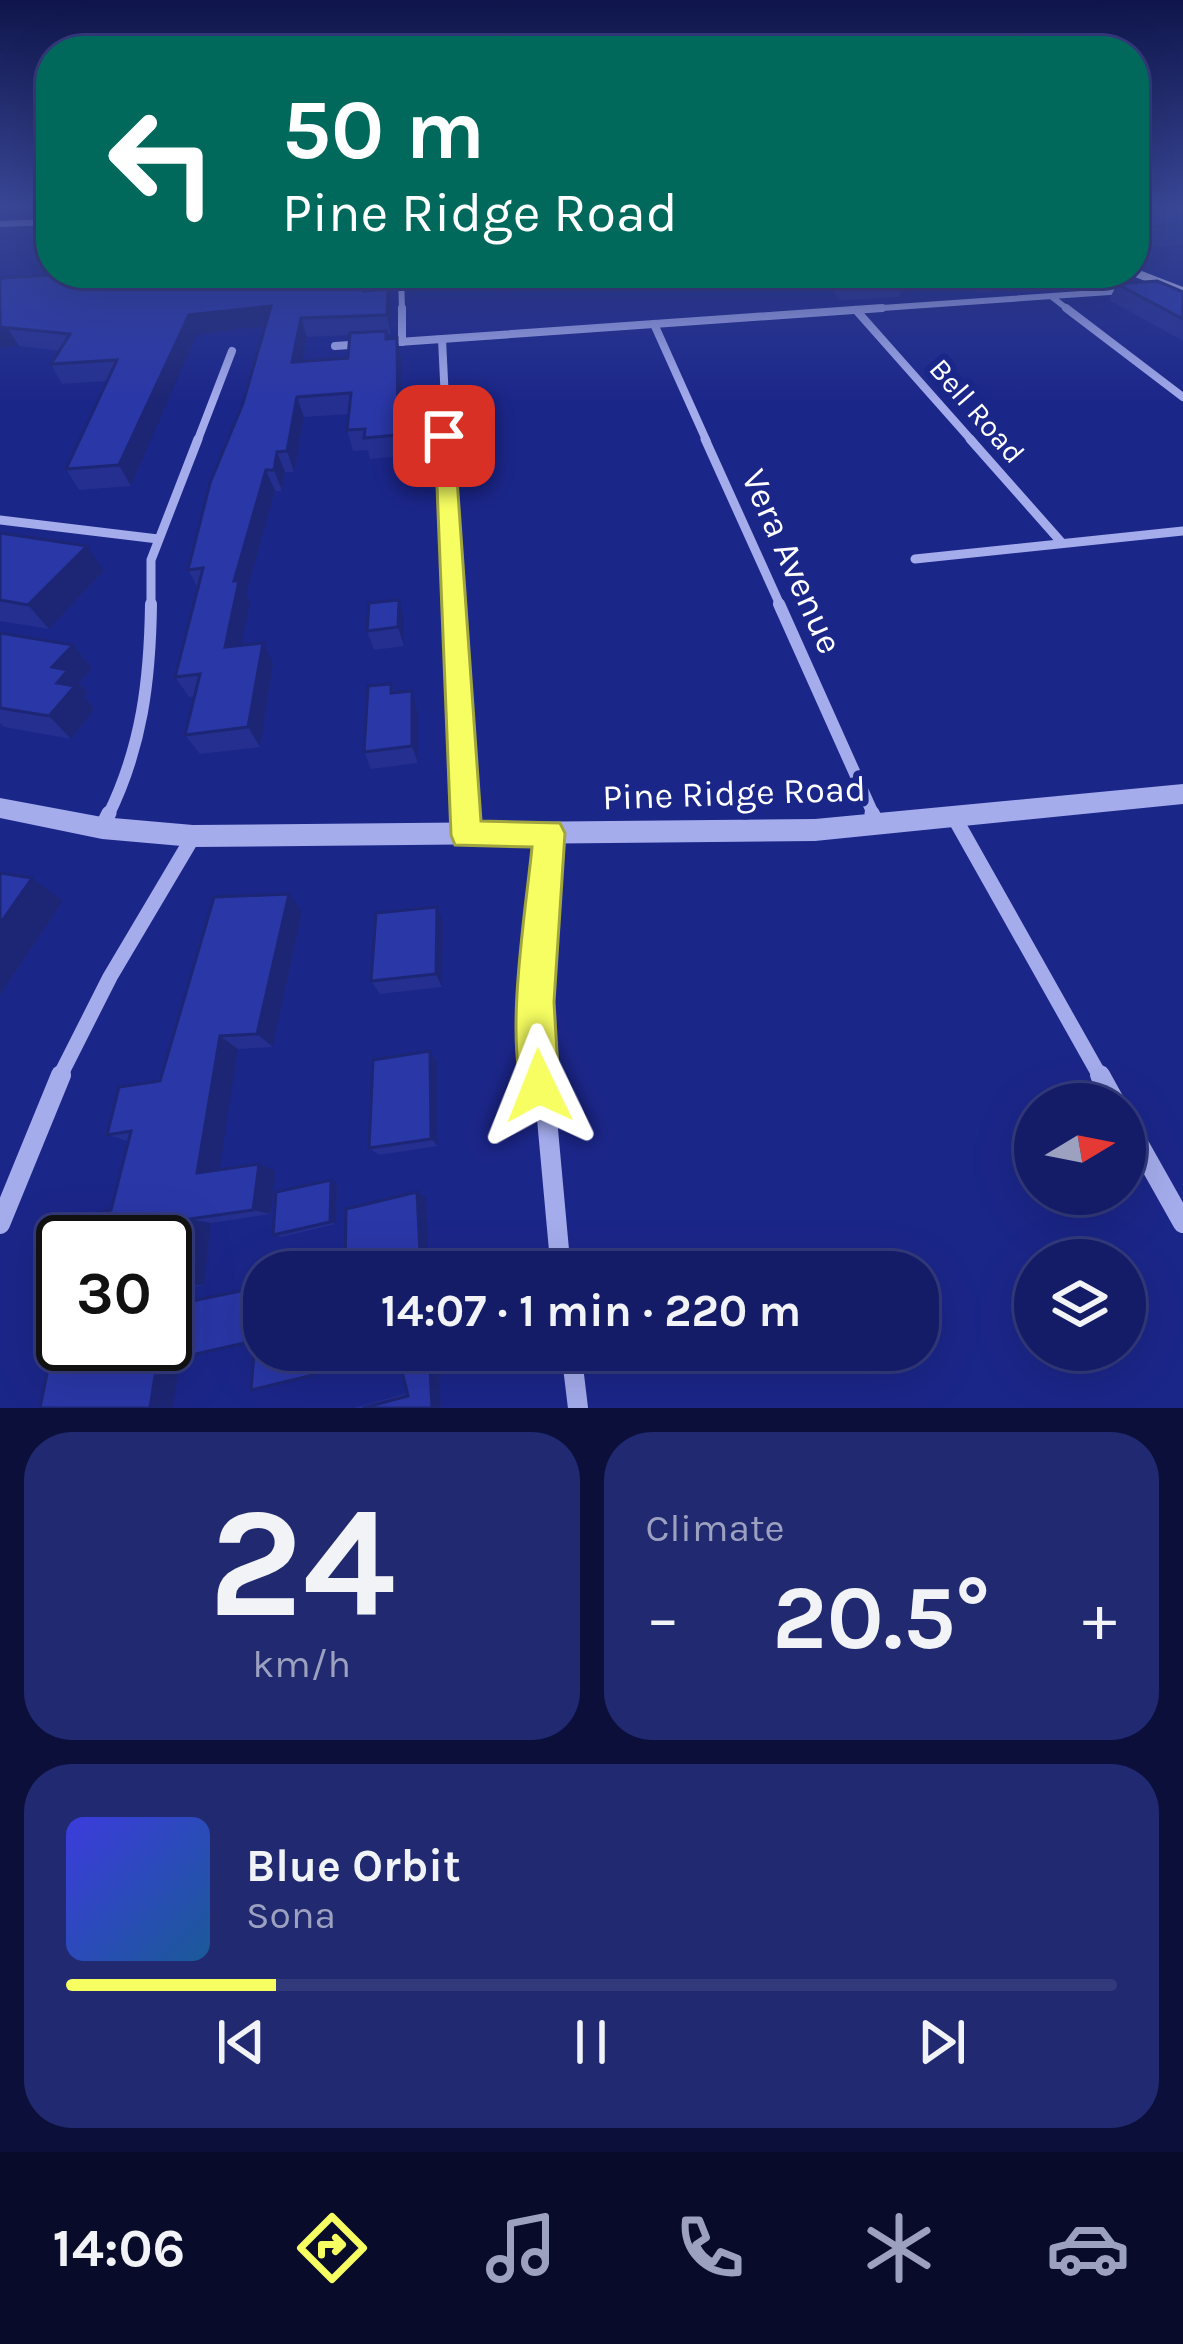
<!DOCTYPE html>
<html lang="en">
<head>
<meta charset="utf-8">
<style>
  :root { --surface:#141c67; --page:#212970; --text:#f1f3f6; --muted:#9da1c0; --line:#333a7b; --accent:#f6fe61 }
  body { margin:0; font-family:Karla,sans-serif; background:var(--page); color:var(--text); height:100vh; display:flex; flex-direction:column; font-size:45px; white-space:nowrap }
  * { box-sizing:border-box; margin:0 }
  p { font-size:39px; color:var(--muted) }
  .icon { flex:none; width:66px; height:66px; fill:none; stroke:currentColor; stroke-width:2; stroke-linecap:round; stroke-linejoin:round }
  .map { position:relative; height:1408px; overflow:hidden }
  .details { display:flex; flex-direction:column; gap:24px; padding:24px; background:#0b0f39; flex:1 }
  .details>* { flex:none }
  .hud { position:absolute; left:36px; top:36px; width:1113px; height:252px; border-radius:48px; box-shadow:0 12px 48px #0002,0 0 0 3px var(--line); background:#00695c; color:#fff; overflow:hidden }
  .needle { width:78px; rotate:80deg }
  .tools { position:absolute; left:1014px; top:1083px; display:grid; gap:24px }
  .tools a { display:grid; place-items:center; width:132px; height:132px; border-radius:50%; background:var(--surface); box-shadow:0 12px 48px #0002,0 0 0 3px var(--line); font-size:60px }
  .speed { position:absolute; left:36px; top:1215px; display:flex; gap:24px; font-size:60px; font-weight:700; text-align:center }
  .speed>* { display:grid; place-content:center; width:156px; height:156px; border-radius:50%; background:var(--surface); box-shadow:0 12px 48px #0002,0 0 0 3px var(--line); line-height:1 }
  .speed .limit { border:6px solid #111; border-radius:18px; background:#fff; color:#111 }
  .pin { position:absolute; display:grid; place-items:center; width:102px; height:102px; color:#fff; margin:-51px; border-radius:24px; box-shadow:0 6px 18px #0006 }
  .me { position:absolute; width:132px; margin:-66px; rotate:358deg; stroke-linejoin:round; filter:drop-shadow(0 0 9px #0008) }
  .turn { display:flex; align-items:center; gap:42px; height:252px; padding:0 48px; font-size:54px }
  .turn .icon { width:156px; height:156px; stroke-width:2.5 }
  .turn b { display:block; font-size:84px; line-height:102px }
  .big { font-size:90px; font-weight:700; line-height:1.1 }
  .details .tile { flex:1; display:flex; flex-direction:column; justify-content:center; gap:18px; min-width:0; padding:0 42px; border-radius:48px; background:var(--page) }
  .details .dial { align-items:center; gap:0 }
  .dial b { font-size:156px; line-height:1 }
  .song { display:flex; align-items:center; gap:36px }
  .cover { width:144px; height:144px; border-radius:18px; background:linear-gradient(135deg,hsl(240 70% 55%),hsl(210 70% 35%)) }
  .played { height:12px; border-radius:6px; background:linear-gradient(90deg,var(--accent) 20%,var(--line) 20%) }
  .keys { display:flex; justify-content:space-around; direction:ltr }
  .heat { display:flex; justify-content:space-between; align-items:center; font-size:66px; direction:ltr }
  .details .tiles { flex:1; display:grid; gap:24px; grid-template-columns:1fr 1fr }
  .tile:last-child { grid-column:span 2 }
  .trip { position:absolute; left:243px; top:1251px; width:696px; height:120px; border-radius:48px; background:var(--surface); box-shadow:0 12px 48px #0002,0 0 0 3px var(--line); font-weight:700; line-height:120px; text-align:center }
  .tab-bar { display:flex; height:192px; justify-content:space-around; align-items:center; background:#080b29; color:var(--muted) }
  .tab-bar .icon { width:84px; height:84px }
  .tab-bar .selected { color:var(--accent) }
  .tab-bar b { font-size:54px; color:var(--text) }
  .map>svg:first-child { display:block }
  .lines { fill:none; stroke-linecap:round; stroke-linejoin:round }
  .minor-far5 { stroke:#a4acec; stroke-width:6 }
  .minor-far4 { stroke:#a4acec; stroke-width:8 }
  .minor-far3 { stroke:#a4acec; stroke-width:9 }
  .minor-far2 { stroke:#a4acec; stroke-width:12 }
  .minor-far1 { stroke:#a4acec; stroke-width:15 }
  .minor { stroke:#a4acec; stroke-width:20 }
  .tertiary { fill:#a4acec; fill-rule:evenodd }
  .secondary { fill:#d1d4f9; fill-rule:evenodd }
  .wall { fill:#242f90; fill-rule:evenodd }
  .shaded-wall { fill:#1d2675 }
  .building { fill:#2a37a7; stroke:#1d2675; stroke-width:3 }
  .route { fill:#f6fe61; stroke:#a0a53f; stroke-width:3 }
  .labels { text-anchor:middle; stroke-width:12; stroke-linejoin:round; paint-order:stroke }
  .far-street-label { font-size:30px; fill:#fff; stroke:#1b2689 }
  .street-label { font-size:36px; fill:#fff; stroke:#1b2689 }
</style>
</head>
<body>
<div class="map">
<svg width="1183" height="1408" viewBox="0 0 1183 1408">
  <rect width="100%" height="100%" fill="#1b2689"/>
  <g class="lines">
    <!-- minor-far5 -->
    <g class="minor-far5">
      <path d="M0 224 51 222"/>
      <path d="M401 273 402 311"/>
      <path d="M1052 297 1070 311"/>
      <path d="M839 311 1124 291"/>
    </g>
    <!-- minor-far4 -->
    <g class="minor-far4">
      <path d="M402 308V342"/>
      <path d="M1066 308 1183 397"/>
      <path d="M856 310 973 442"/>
      <path d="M654 324 707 442"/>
      <path d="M442 339 447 442"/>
      <path d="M384 343 882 308"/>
      <path d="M335 346 364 344"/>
      <path d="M197 442 232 351"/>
    </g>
    <!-- minor-far3 -->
    <g class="minor-far3">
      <path d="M447 439 455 607"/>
      <path d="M705 439 781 607"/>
      <path d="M970 439 1062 543"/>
      <path d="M0 520 158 539"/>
      <path d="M915 559 1183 531"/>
      <path d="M151 607V560L198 439"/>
    </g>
    <!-- minor-far2 -->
    <g class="minor-far2">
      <path d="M455 604 465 816"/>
      <path d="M779 604 874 816"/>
      <path d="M108 816C142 747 150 680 151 604"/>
    </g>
    <!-- minor-far1 -->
    <g class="minor-far1">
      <path d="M465 813 466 835"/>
      <path d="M872 813 877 823"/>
      <path d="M954 817 1101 1078"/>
      <path d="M102 827 109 813"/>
      <path d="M59 1078 110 977 193 837"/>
      <path d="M543 1078 540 944 549 833"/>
    </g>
    <!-- minor -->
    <g class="minor">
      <path d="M543 1075 561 1272"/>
      <path d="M1100 1075 1116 1104"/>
      <path d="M1125 1120 1183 1223"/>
      <path d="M0 1224 61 1075"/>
      <path d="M571 1350 578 1408"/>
    </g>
    <!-- tertiary -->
    <path class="tertiary" d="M1183 784V804L815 841 193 847 102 839 0 818V798L102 817 193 825 815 819Z"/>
    <!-- secondary -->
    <path class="secondary" d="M1134 268 1183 287V296L1130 275Z"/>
  </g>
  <!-- wall -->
  <g class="wall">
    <path d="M1134 206H1183V245L1134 248Z"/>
    <path d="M88 273H365L366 290 388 289 392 308 391 334H387L388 339 397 338 401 358 402 456 370 459 368 450 353 451 347 430 349 414 304 417 294 472H285L282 491H275L246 595 250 602 241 645 273 664 260 747 200 754 185 735 195 696 189 697 175 677 198 588 188 570 243 403 265 326 197 334 131 486 79 490 66 469 107 381 62 384 51 364 59 351 19 346 0 348V278ZM350 335 348 358 303 361 307 337Z"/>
    <path d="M815 273H890L903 284 899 297 841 300Z"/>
    <path d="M959 273H1133L1128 283 1183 292V341L1109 300 1117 284 981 292Z"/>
    <path d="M0 533 104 571 49 629 0 621Z"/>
    <path d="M404 619V646L374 650 367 631Z"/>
    <path d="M0 633 73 645 92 668 79 683 88 693 84 697 95 709 71 739 4 727 0 723Z"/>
    <path d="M391 684 394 693 412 691 417 709 418 763 371 769 364 752Z"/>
    <path d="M302 911 273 1047 238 1049 219 1170 276 1171 271 1214 211 1223 204 1285 165 1294V1242L111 1210 128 1141 107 1135 160 1081Z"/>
    <path d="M443 922 442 987 380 994 371 981Z"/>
    <path d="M430 1051 437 1062 438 1146 379 1155 369 1148Z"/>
    <path d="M337 1183 336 1224 281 1237 273 1235Z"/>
    <path d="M438 1350 441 1408H354L407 1393Z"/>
  </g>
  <!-- shaded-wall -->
  <g class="shaded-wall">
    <path d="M388 289 392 308 391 334 387 315Z"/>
    <path d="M271 306 277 325 197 334 131 486 119 465 189 315Z"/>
    <path d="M301 318 307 337 299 382 292 362Z"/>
    <path d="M0 327H7L19 346 0 348Z"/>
    <path d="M397 338 401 358 402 456 398 435Z"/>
    <path d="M297 397 304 417 294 472 287 451Z"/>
    <path d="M277 452 285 472 282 491 274 470Z"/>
    <path d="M266 470 275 491 246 595 250 602 237 668 225 647 234 581Z"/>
    <path d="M87 546 104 571 49 629 28 605Z"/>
    <path d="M399 600 404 619V646L398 627Z"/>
    <path d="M263 643 273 664 260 747 248 727Z"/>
    <path d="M73 645 92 668 79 683 88 693 84 697 95 709 71 739 49 716 57 683 52 667Z"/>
    <path d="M412 691 417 709 418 763 412 746Z"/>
    <path d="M32 878 63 901 0 995V924Z"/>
    <path d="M289 894 302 911 273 1047 257 1034Z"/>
    <path d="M437 907 443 922 442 987 436 974Z"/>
    <path d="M220 1036 238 1049 218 1180 197 1173Z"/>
    <path d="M430 1051 437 1062 438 1146 431 1139Z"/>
    <path d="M259 1164 276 1171 271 1214 253 1210Z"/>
    <path d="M331 1180 337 1183 336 1224 330 1222Z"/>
    <path d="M417 1192 426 1197 429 1272H421Z"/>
    <path d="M189 1219 211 1223 204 1285H180Z"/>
    <path d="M250 1289H264L262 1341 244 1343Z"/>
    <path d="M314 1350H328V1371L313 1375Z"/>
    <path d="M429 1350H438L441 1408H432Z"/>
    <path d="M180 1359 173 1408H150L157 1363Z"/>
  </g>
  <!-- building -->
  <g class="building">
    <path d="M1134 206H1183V224L1134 228Z"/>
    <path d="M88 273H362L363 291 388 289 387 315 301 318 292 362 348 358 350 333 386 331V339L397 338 398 435 364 438 365 429 347 430 351 393 297 397 287 451 277 452 274 470H266L234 581H239L225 647 263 643 248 727 185 735 200 674 175 677 203 568 188 570 210 483 243 403 271 306 189 315 119 465 66 469 117 360 51 364 70 334 0 327V278Z"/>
    <path d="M830 273H890L903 284 845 287Z"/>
    <path d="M1157 281 1183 292V319L1117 284Z"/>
    <path d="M0 533 87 546 28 605 0 600Z"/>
    <path d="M399 600 398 627 367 631 369 603Z"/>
    <path d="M0 633 73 645 52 667 68 670 57 683 75 686 49 716 0 708Z"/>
    <path d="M391 684V693L412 691V746L364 752 368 686Z"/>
    <path d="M0 873 32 878 0 924Z"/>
    <path d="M289 894 257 1034 220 1036 197 1173 259 1164 253 1210 189 1219 180 1285 165 1288V1242H93L98 1213 111 1210 131 1131 107 1135 119 1087 160 1081 214 897Z"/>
    <path d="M437 907 436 974 371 981 376 913Z"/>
    <path d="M430 1051 431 1139 369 1148 373 1060Z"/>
    <path d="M331 1180 330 1222 273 1235 276 1192Z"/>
    <path d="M417 1192 421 1272H345L346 1209Z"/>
    <path d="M250 1289 244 1343 157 1363 150 1408H40L49 1364 135 1344H165V1337L189 1332 192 1301Z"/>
    <path d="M264 1328V1350H314L313 1375 251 1390 256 1330Z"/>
    <path d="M397 1350H429L432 1408H363L408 1396Z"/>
  </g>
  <!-- sky -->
  <linearGradient id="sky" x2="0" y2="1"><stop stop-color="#0f154b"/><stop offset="0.51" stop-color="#394797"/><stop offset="1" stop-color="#394797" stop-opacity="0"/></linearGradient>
  <rect width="1183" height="403" fill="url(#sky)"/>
  <!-- route -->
  <path class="route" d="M444 431 454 436 481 821 560 823 565 833 554 1002 559 1086 553 1100 539 1106 526 1100C503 1044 526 910 532 847L455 845 451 835 435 436Z"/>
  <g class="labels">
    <!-- far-street labels -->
    <g class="far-street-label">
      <text transform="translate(977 411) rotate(49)" y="10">Bell Road</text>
    </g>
    <!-- street labels -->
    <g class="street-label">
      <text transform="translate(793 561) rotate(66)" y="13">Vera Avenue</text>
      <text transform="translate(734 792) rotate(-2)" y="13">Pine Ridge Road</text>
    </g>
  </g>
</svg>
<div class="tools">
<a><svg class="needle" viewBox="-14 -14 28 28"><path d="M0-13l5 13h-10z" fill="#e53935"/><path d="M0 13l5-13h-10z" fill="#9da1c0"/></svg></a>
<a><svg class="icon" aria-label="layers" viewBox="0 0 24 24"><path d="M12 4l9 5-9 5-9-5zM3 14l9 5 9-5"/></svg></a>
</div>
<div class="speed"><div class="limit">30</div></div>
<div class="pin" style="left:444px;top:436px;background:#d93025"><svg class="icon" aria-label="arrive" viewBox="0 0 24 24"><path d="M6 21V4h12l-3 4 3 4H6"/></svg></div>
<svg class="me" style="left:539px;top:1086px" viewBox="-20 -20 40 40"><path d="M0-17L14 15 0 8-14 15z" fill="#f6fe61" stroke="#fff" stroke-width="4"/></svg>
<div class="trip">14:07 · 1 min · 220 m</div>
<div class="hud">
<div class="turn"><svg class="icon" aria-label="left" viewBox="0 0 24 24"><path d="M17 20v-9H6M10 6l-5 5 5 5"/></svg><div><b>50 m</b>Pine Ridge Road</div></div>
</div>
</div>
<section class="details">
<div class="tiles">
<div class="tile dial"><b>24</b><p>km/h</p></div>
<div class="tile"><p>Climate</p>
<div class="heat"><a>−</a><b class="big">20.5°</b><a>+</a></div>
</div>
<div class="tile">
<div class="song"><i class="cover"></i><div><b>Blue Orbit</b><p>Sona</p></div></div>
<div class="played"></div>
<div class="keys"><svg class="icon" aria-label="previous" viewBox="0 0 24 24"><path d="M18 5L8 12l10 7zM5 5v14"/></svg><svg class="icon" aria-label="pause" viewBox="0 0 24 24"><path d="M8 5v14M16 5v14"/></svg><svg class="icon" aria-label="next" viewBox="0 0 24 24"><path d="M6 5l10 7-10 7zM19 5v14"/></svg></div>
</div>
</div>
</section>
<nav class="tab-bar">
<b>14:06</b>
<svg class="icon selected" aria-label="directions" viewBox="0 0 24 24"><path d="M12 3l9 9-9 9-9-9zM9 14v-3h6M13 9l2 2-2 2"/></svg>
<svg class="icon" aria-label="music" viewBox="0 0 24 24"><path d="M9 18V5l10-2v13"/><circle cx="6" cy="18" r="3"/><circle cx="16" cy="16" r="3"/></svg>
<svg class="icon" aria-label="phone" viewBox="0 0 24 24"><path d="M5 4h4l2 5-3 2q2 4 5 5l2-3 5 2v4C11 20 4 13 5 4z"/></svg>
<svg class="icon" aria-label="climate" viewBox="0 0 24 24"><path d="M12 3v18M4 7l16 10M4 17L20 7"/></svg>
<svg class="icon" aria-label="car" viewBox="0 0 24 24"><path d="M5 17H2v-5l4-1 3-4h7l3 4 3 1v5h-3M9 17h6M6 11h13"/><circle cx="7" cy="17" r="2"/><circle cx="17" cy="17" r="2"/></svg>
</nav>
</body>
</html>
